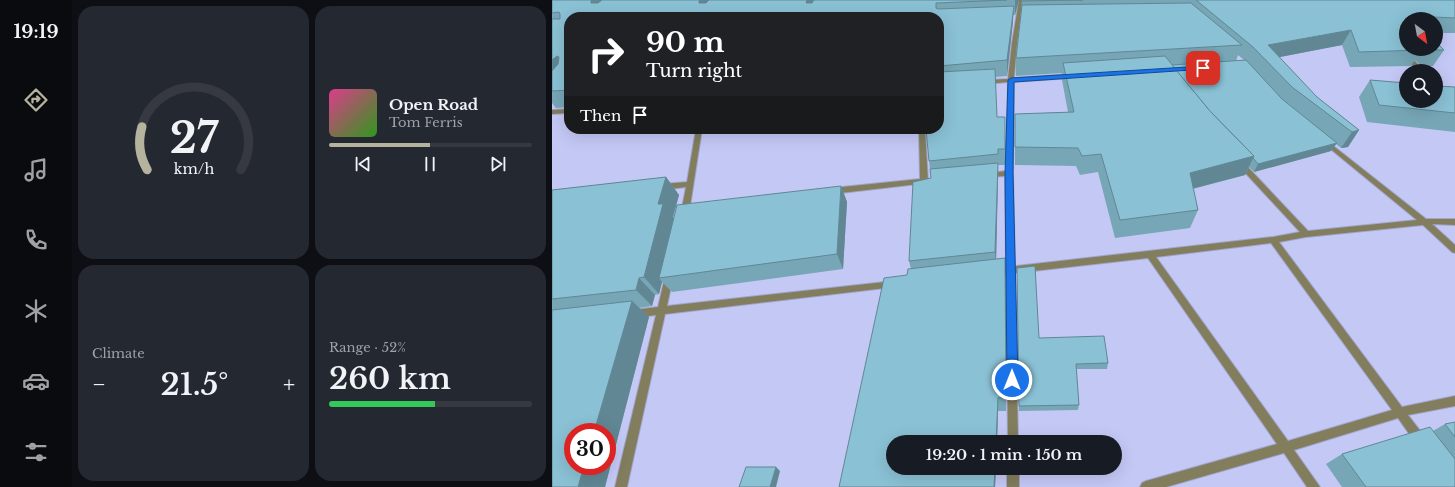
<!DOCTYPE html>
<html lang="en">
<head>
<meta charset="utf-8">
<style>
  :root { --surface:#171b24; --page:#242831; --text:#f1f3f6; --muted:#9ea1a6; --line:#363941; --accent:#b5b39d }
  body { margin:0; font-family:"Libre Baskerville",serif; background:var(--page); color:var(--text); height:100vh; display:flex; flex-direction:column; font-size:15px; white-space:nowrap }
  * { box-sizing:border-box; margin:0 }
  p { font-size:13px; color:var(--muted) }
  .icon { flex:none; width:22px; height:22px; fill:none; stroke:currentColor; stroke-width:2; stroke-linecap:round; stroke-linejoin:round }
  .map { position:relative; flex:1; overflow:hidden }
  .drawer { display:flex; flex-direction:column; gap:6px; padding:6px; background:#0d0f14; width:480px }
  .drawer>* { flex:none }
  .guide { position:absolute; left:12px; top:12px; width:380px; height:122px; border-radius:16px; box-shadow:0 4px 16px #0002; background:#202124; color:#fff; overflow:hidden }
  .needle { width:26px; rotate:148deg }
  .controls { position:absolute; left:847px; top:12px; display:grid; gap:8px }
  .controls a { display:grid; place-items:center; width:44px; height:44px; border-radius:50%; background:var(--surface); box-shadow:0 4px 16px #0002; font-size:20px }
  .speed { position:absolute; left:12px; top:423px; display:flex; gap:8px; font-size:20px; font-weight:700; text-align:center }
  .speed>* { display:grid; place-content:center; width:52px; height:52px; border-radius:50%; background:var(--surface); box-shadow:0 4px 16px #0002; line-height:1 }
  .speed .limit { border:6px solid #d22; background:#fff; color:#111 }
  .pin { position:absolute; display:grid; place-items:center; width:34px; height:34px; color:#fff; margin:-17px; border-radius:8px; box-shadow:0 2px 6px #0006 }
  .me { position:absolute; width:44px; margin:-22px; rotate:0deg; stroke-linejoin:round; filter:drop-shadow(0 0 3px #0008) }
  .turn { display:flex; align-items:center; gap:14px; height:84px; padding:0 16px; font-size:18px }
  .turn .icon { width:52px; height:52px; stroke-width:2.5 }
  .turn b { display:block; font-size:28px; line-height:34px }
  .then { display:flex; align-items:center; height:38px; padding:0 16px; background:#0003; gap:8px; font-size:15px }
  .big { font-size:30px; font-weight:600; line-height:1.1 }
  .drawer .tile { flex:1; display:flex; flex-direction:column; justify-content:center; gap:6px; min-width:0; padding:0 14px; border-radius:16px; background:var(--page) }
  .drawer .dial { align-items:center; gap:0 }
  .dial svg { height:104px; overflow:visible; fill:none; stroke:var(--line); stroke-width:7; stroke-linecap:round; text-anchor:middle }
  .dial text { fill:var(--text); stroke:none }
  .song { display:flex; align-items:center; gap:12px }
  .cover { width:48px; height:48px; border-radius:6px; background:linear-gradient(135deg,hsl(330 70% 55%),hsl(110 70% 35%)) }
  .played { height:4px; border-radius:2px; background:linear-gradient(90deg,var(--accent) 50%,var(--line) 50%) }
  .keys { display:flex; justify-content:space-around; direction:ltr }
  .heat { display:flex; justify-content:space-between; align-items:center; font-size:22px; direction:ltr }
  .charge { height:6px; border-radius:3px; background:linear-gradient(90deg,#34c759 52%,var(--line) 0) }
  .drawer .tiles { flex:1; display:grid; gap:6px; grid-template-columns:repeat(2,1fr) }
  .trip { position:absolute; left:334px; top:435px; width:236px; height:40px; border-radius:20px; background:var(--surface); box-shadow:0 4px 16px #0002; font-weight:600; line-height:40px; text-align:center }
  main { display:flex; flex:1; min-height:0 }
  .tabs { display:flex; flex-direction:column; width:72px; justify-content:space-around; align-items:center; background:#090b0e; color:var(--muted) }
  .tabs .icon { width:28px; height:28px }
  .tabs .on { color:var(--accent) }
  .tabs b { font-size:18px; color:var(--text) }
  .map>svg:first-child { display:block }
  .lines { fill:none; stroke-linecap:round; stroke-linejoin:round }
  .minor-casing { stroke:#a2a5cc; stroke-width:2 }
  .minor { fill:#817d5d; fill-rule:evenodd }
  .wall { fill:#77a6b6; fill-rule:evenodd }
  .shaded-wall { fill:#618794 }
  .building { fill:#8ac1d4; stroke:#618794 }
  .route { fill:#1a73e8; stroke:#114b97 }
</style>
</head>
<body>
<main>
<nav class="tabs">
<b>19:19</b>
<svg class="icon on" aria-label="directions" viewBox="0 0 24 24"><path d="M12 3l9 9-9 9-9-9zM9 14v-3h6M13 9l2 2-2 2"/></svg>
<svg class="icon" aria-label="music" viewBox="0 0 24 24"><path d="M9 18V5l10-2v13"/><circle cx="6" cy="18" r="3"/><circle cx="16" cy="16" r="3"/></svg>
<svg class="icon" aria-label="phone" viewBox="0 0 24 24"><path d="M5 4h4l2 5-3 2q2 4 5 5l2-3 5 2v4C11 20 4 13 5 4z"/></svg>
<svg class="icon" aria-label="climate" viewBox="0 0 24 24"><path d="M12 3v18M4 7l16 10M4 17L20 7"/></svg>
<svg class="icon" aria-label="car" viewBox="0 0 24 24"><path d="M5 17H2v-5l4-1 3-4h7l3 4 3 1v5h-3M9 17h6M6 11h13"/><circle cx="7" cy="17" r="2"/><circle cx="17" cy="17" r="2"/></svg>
<svg class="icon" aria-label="filters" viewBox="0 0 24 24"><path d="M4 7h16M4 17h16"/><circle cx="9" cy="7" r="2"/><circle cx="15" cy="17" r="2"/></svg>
</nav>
<section class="drawer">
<div class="tiles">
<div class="tile dial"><svg viewBox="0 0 100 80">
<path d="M14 69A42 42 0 1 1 86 69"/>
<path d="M14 69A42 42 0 0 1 10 36" stroke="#b5b39d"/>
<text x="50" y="56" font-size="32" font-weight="700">27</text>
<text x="50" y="72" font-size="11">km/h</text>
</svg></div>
<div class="tile">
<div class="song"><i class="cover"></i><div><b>Open Road</b><p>Tom Ferris</p></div></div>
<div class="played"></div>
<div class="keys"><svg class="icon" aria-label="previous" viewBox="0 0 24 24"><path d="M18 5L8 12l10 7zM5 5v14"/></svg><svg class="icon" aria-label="pause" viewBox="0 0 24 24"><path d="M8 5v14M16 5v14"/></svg><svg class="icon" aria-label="next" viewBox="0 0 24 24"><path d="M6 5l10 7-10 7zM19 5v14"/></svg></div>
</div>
<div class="tile"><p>Climate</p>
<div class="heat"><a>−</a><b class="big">21.5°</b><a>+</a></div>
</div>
<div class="tile"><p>Range · 52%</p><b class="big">260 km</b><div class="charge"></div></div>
</div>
</section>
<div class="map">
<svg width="903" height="487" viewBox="0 0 903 487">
  <rect width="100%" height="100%" fill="#c4c8f5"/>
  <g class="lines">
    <!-- minor casing -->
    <g class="minor-casing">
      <g id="minor">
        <path d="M467 0H471L465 43 462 78 520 74 523 76 520 78 462 82 461 173 463 266 721 237 748 232 686 165 685 163 686 161H690L756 231 865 220 770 142 771 141H775L874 219H903V225L880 224 903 245V253L900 252 871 225 754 237 727 242 850 407 903 396V406L856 415 873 437 874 441 873 445 869 446 865 445 846 418 742 450 768 487H755L732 453 614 487H588L590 483 594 481 725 444 596 258 463 273 466 442H456L454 274 443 275 440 274 439 272 440 270 454 267 453 176 437 177 433 175 437 173 454 171 456 82 434 84 431 82 434 80 456 79 460 43ZM719 243 840 410 736 441 604 257Z"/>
        <path d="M852 53H856L871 71H865L852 55Z"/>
        <path d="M17 109V113L0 114V110Z"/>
        <path d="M144 129H150L137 213 133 216 129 213 134 187 110 190 106 187 110 184 135 182Z"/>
        <path d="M367 129H373L376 181 375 183 280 194 277 193 276 191 277 189 280 188 368 179Z"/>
        <path d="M117 274 120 275 121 277 115 306 342 281 345 282 346 284 345 286 342 287 113 314 75 487H63L104 315 81 318 78 317 77 314 78 311 81 310 106 307 113 277 114 275Z"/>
        <rect x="455" y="468" width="12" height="19"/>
      </g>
    </g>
    <!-- minor -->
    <use href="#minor" class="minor"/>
  </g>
  <!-- wall -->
  <g class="wall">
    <path d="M0 0H467L463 15H461V21L455 76 443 77 445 117 453 133V165H446L444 259 454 397V411H446L445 442H341L444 468 443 487H287L355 275 359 269 357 261 379 178 378 169 377 161 387 129V17H17V107L4 108 0 103Z"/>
    <path d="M470 0H903V33H884V19H854V49H884L892 50 881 66H869L863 60 859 66 798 67 790 45 727 57 765 97 807 130 796 147 789 148 784 144 779 151 702 172 697 167 693 175 641 189 646 210 638 228 563 238 546 172 528 175 524 166 463 165V114L516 112 510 80V73L464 76V58ZM686 55 692 60 684 61Z"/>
    <path d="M818 80 903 87V132L815 122 807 97Z"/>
    <path d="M114 177 127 195 121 217 122 218 289 186 295 202 291 269 120 292 110 282 107 294 103 295 100 306 87 308 97 317 53 487H0V190Z"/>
    <path d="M465 268 487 338 556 363 555 369H524L527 405 526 410 467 411Z"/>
    <path d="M903 422V487H790L774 464 790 454 881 431 893 424Z"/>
  </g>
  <!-- shaded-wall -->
  <g class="shaded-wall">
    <path d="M40 0H66L48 16 39 3V1Z"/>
    <path d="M148 0H167L154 16 147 3V1Z"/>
    <path d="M255 0H268L259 17 254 3Z"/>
    <path d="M463 0H467L463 15Z"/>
    <path d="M462 6 461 21 455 76V60Z"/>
    <path d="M799 30 790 45 713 60 716 45Z"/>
    <path d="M5 56 16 72 0 88V60Z"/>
    <path d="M807 130 796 147 789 148 800 132Z"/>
    <path d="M785 143 779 151 702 172 706 164Z"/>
    <path d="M702 156 693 175 631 191 638 173Z"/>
    <path d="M446 163V178L444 267 443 252Z"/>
    <path d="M114 177 127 195 121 217 124 221 107 278 110 282 107 294 92 277 106 204Z"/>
    <path d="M289 186 295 202 291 269 285 254Z"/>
    <path d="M87 278 103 295 100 306 84 290Z"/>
    <path d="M80 301 97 317 53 487H26L32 466H55V432H42Z"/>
    <path d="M446 398V411L445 442H444Z"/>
    <path d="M224 467 228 471 224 487H218Z"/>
    <path d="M443 468H444L443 487H442Z"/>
  </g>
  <!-- building -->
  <g class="building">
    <path d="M0 0H40L39 1V3H46L50 0H148L147 1V3H154L157 0H255L254 3H260L262 0H455L384 3V8L386 9 462 6 455 60 387 66V17H17V90L0 91V71L6 64 7 57 5 56 0 60V19H8V14L7 12 0 13Z"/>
    <path d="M470 0H531L470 1Z"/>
    <path d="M644 0H903V18L859 16 861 19H854V24L849 25V29L854 34V49H868L870 50 807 52 799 30 716 45 765 97 807 130 800 132 740 87 701 47Z"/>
    <path d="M639 3 690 45 464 58 470 5Z"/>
    <path d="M884 42 892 50H880L878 49H884Z"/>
    <path d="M613 56 658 111 702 156 638 173 646 210 568 220 549 154 530 156 526 148 463 147V114L522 112 511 63Z"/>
    <path d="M694 60 730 99 785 143 706 164 701 158 702 156 658 111 620 65Z"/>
    <path d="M443 69 445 117H453V149H446V154L377 161 374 129H387V72Z"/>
    <path d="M818 80 854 83V101H884V86L903 87V113L827 105Z"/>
    <path d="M446 163 443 252 357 261 361 182 379 178 378 169Z"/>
    <path d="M114 177 106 204H111L92 277 87 278 84 290 0 299V190Z"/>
    <path d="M289 186 285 254 107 278 125 205Z"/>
    <path d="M453 258 454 397 446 398 444 442H341V468H443L442 487H287L332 278 355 275 356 269Z"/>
    <path d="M483 266 487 338 552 336 556 363 524 364 527 405 467 406 465 268Z"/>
    <path d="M80 301 42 432H21V466H32L26 487H0V310Z"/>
    <path d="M903 422V437L893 424Z"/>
    <path d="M878 427 903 459V487H814L790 454Z"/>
    <path d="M194 467H224L218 487H187Z"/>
  </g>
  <!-- route -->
  <path class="route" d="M651 66H654V69L462 82 461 173 466 380 464 383 460 385 456 383 455 380 453 173 456 80 459 78Z"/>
</svg>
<div class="controls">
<a><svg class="needle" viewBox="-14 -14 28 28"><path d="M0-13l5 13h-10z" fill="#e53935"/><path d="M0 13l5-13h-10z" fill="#9ea1a6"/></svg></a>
<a><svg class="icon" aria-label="search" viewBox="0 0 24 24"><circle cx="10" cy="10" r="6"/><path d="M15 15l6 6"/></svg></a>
</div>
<div class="speed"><div class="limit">30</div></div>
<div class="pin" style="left:651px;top:68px;background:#d93025"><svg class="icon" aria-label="arrive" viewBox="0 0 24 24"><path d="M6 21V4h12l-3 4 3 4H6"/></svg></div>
<svg class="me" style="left:460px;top:380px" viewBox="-20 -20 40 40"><circle r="17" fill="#1a73e8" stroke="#fff" stroke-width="3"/><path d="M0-11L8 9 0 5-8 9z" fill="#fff"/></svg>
<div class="trip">19:20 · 1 min · 150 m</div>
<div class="guide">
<div class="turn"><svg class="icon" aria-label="right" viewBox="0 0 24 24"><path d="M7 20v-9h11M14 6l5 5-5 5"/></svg><div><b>90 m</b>Turn right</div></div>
<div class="then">Then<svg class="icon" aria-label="arrive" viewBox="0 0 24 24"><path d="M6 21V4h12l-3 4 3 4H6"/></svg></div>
</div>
</div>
</main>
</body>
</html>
